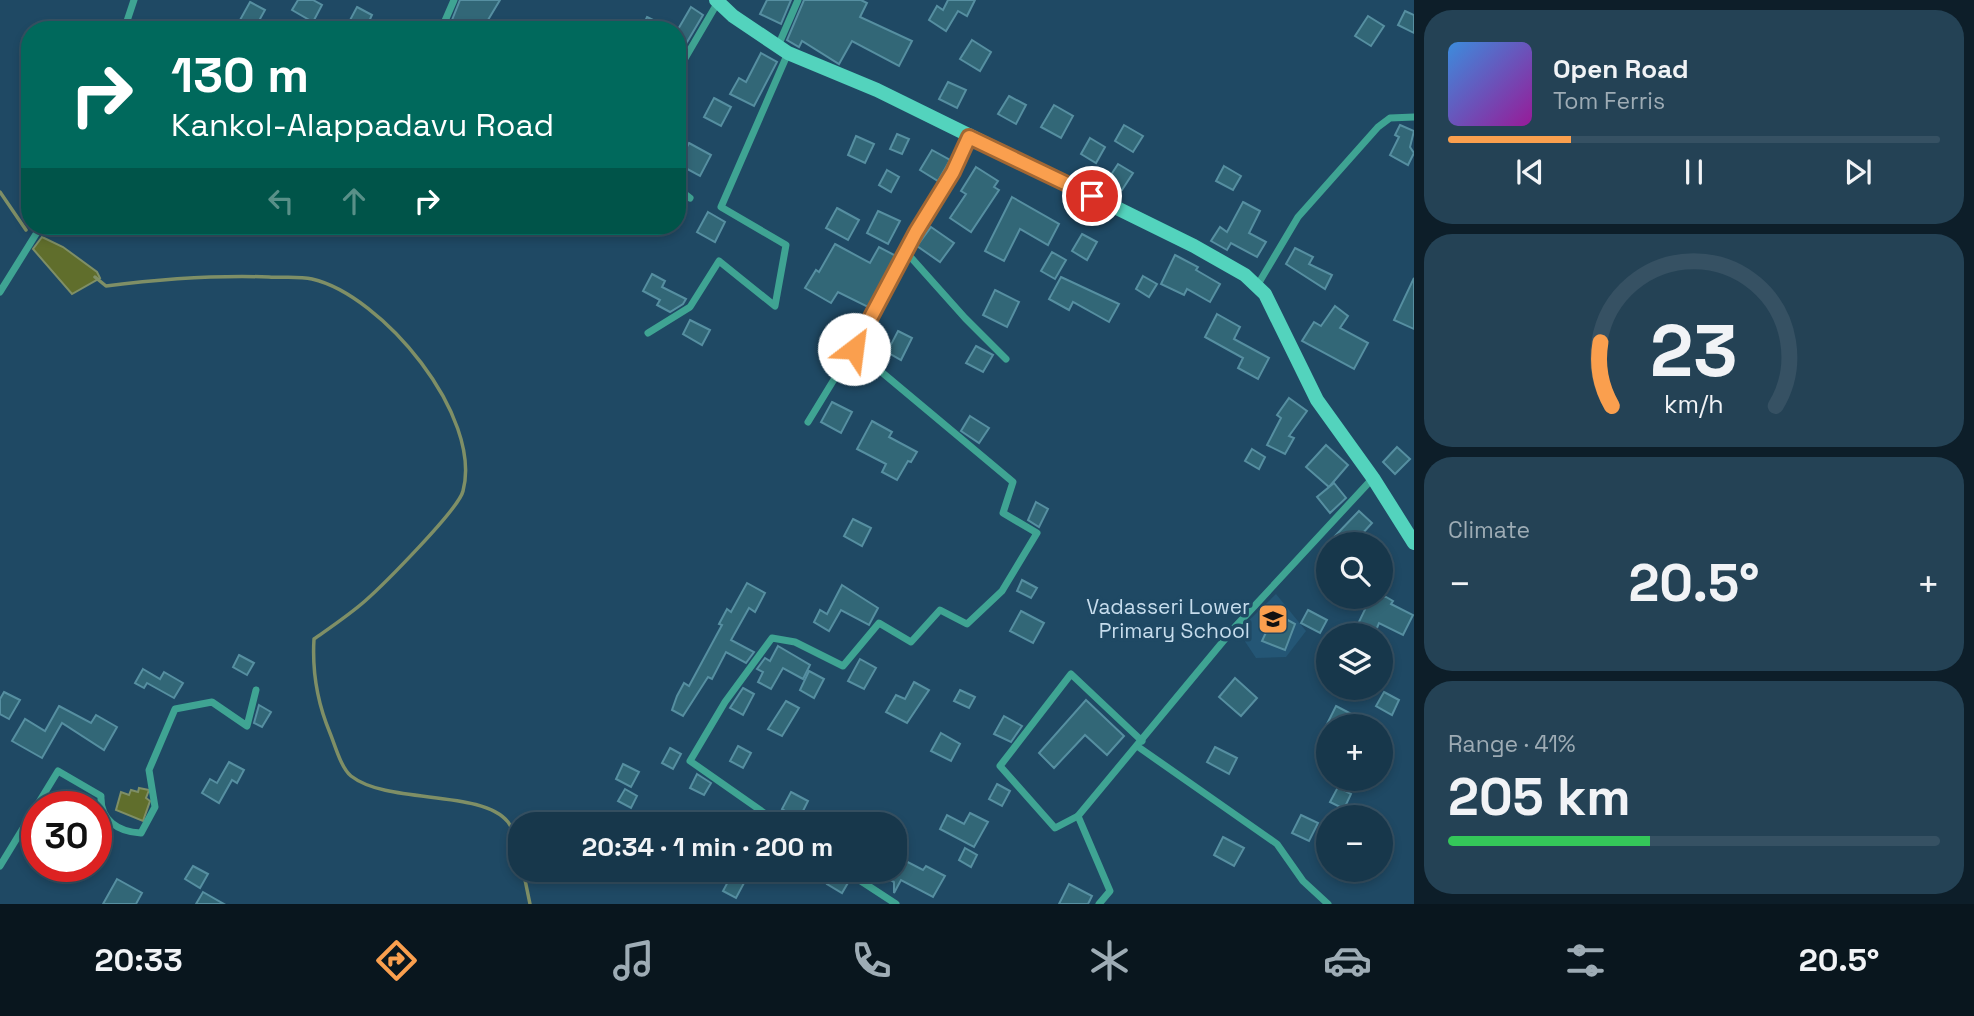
<!DOCTYPE html>
<html lang="en">
<head>
<meta charset="utf-8">
<style>
  :root { --surface:#17374b; --page:#244255; --text:#f1f3f6; --muted:#9eacb5; --line:#365163; --accent:#fa9f4e }
  body { margin:0; font-family:"Space Grotesk",sans-serif; background:var(--page); color:var(--text); height:100vh; display:flex; flex-direction:column; font-size:26px; white-space:nowrap }
  * { box-sizing:border-box; margin:0 }
  p { font-size:23px; color:var(--muted) }
  .icon { flex:none; width:38px; height:38px; fill:none; stroke:currentColor; stroke-width:2; stroke-linecap:round; stroke-linejoin:round }
  .map { position:relative; flex:1; overflow:hidden }
  .panel { display:flex; flex-direction:column; gap:10px; padding:10px; background:#0d1e29; width:560px }
  .panel>* { flex:none }
  .top-card { position:absolute; left:21px; top:21px; width:665px; height:214px; border-radius:28px; box-shadow:0 4px 10px #0003,0 0 0 2px var(--line); background:#00695c; color:#fff; overflow:hidden }
  .buttons { position:absolute; left:1316px; top:532px; display:grid; gap:14px }
  .buttons a { display:grid; place-items:center; width:77px; height:77px; border-radius:50%; background:var(--surface); box-shadow:0 4px 10px #0003,0 0 0 2px var(--line); font-size:35px }
  .speed { position:absolute; left:21px; top:791px; display:flex; gap:14px; font-size:35px; font-weight:700; text-align:center }
  .speed>* { display:grid; place-content:center; width:91px; height:91px; border-radius:50%; background:var(--surface); box-shadow:0 4px 10px #0003,0 0 0 2px var(--line); line-height:1 }
  .speed .limit { border:10px solid #d22; background:#fff; color:#111 }
  .pin { position:absolute; display:grid; place-items:center; width:60px; height:60px; color:#fff; margin:-30px; border:4px solid #fff; border-radius:50%; box-shadow:0 2px 7px #0007 }
  .me { position:absolute; width:77px; margin:-38px; rotate:30deg; stroke-linejoin:round; filter:drop-shadow(0 0 5px #0008) }
  .turn { display:flex; align-items:center; gap:24px; height:147px; padding:0 35px; font-size:32px }
  .turn .icon { width:91px; height:91px; stroke-width:2.5 }
  .turn b { display:block; font-size:49px; line-height:60px }
  .lanes { display:flex; align-items:center; height:66px; padding:0 35px; background:#0003; justify-content:center; gap:35px; direction:ltr }
  .lanes .off { opacity:.35 }
  .big { font-size:52px; font-weight:700; line-height:1.1 }
  .panel .card { flex:1; display:flex; flex-direction:column; justify-content:center; gap:10px; min-width:0; padding:0 24px; border-radius:28px; background:var(--page) }
  .panel .dial { align-items:center; gap:0 }
  .dial svg { height:182px; overflow:visible; fill:none; stroke:var(--line); stroke-width:7; stroke-linecap:round; text-anchor:middle }
  .dial text { fill:var(--text); stroke:none }
  .song { display:flex; align-items:center; gap:21px }
  .cover { width:84px; height:84px; border-radius:10px; background:linear-gradient(135deg,hsl(210 70% 55%),hsl(300 70% 35%)) }
  .played { height:7px; border-radius:4px; background:linear-gradient(90deg,var(--accent) 25%,var(--line) 25%) }
  .keys { display:flex; justify-content:space-around; direction:ltr }
  .heat { display:flex; justify-content:space-between; align-items:center; font-size:38px; direction:ltr }
  .charge { height:10px; border-radius:5px; background:linear-gradient(90deg,#34c759 41%,var(--line) 0) }
  .trip { position:absolute; left:508px; top:812px; width:399px; height:70px; border-radius:28px; background:var(--surface); box-shadow:0 4px 10px #0003,0 0 0 2px var(--line); font-weight:700; line-height:70px; text-align:center }
  .menu { display:flex; height:112px; justify-content:space-around; align-items:center; background:#09161e; color:var(--muted) }
  .menu .icon { width:49px; height:49px }
  .menu .on { color:var(--accent) }
  .menu b { font-size:32px; color:var(--text) }
  main { display:flex; flex:1; min-height:0 }
  .map>svg:first-child { display:block }
  .built { fill:#245675 }
  .water { fill:#606e2c; stroke:#7f8f66; stroke-width:2 }
  .lines { fill:none; stroke-linecap:round; stroke-linejoin:round }
  .stream { stroke:#7f8f66; stroke-width:3.5 }
  .building { fill:#326777; stroke:#568fa1; stroke-width:2 }
  .minor { stroke:#3fa493; stroke-width:7 }
  .secondary { stroke:#53d3bd; stroke-width:14 }
  .route-casing { stroke:#a26733; stroke-width:18 }
  .route { stroke:#fa9f4e; stroke-width:12 }
  .labels { text-anchor:middle; stroke-width:7; stroke-linejoin:round; paint-order:stroke }
  .poi-label { font-size:21px; fill:#c6dcec; stroke:#1f4964; text-anchor:end }
</style>
</head>
<body>
<main>
<div class="map">
<svg width="1414" height="904" viewBox="0 0 1414 904">
  <rect width="100%" height="100%" fill="#1f4964"/>
  <!-- built -->
  <path class="built" d="M1276 594 1306 631 1286 657 1256 658 1238 631Z"/>
  <!-- water -->
  <g class="water">
    <path d="M42 237 63 247 97 272 100 278 72 294 33 249Z"/>
    <path d="M139 788 149 790 146 798 150 801 143 821 116 810 121 792 129 795 131 790 138 792Z"/>
  </g>
  <g class="lines">
    <!-- stream -->
    <g class="stream">
      <path d="M0 192 26 230"/>
      <path d="M95 277 106 286C161 279 214 275 269 277 283 278 299 276 312 279 382 295 483 416 463 491 459 509 382 586 365 601 349 615 331 627 314 639 312 672 317 702 330 733 335 745 341 768 351 776 388 805 482 789 508 822 514 830 517 843 520 852"/>
      <path d="M523 870 530 904"/>
    </g>
  </g>
  <!-- building -->
  <g class="building">
    <path d="M298 0H313L322 5 313 22 292 10Z"/>
    <path d="M460 0H500L482 30H448Z"/>
    <path d="M767 0H791L781 24 760 14Z"/>
    <path d="M804 0H861L867 3 860 17 912 41 899 66 852 41 839 64 802 41 799 47 787 40Z"/>
    <path d="M948 0H975L967 16 958 11 946 31 929 20 937 6 943 10Z"/>
    <path d="M250 2 265 10 255 28 240 20Z"/>
    <path d="M357 7 372 15 365 30 349 22Z"/>
    <path d="M691 7 703 15 677 59V31Z"/>
    <path d="M1405 11 1414 15V33L1398 25Z"/>
    <path d="M1368 16 1384 26 1371 46 1355 36Z"/>
    <path d="M647 17 673 30H641Z"/>
    <path d="M972 40 991 52 980 71 960 59Z"/>
    <path d="M761 53 777 62 754 106 730 94 739 78 746 82Z"/>
    <path d="M948 82 966 90 957 108 939 99Z"/>
    <path d="M1009 96 1026 105 1016 124 998 114Z"/>
    <path d="M714 98 731 107 721 126 704 117Z"/>
    <path d="M1054 105 1073 116 1061 138 1041 127Z"/>
    <path d="M1124 125 1143 136 1133 152 1115 141Z"/>
    <path d="M1400 125 1414 131 1410 147 1414 153 1408 165 1390 155 1399 137 1395 135Z"/>
    <path d="M897 134 909 139 902 154 890 149Z"/>
    <path d="M856 136 874 144 865 163 848 155Z"/>
    <path d="M1090 138 1105 147 1096 163 1081 154Z"/>
    <path d="M689 143 711 155 700 176 678 164Z"/>
    <path d="M932 150 950 160 938 181 920 170Z"/>
    <path d="M1118 164 1133 173 1122 190 1107 181Z"/>
    <path d="M1224 166 1241 176 1233 190 1216 181Z"/>
    <path d="M976 167 998 181 994 187 999 190 971 232 950 218 966 194 961 191Z"/>
    <path d="M887 170 899 177 891 192 879 185Z"/>
    <path d="M1012 197 1059 224 1048 245 1020 229 1004 261 985 251Z"/>
    <path d="M1243 202 1260 211 1249 233 1266 242 1257 257 1231 243 1227 250 1211 241 1220 227 1227 232Z"/>
    <path d="M837 208 859 220 848 240 826 228Z"/>
    <path d="M878 211 900 221 888 244 867 233Z"/>
    <path d="M708 212 725 222 715 242 697 232Z"/>
    <path d="M931 227 954 243 940 262 917 246Z"/>
    <path d="M1082 234 1097 242 1087 260 1072 251Z"/>
    <path d="M835 244 870 263 879 247 896 256 870 308 838 292 831 303 805 288 816 270 819 272Z"/>
    <path d="M1295 248 1313 257 1309 264 1332 275 1325 289 1286 264Z"/>
    <path d="M1052 252 1066 260 1055 279 1041 271Z"/>
    <path d="M1175 255 1198 267 1196 270 1220 284 1210 302 1187 289 1184 295 1161 284Z"/>
    <path d="M652 274 665 281 662 287 686 299 683 304 670 312 657 305 660 300 643 291Z"/>
    <path d="M1143 276 1157 284 1149 297 1136 289Z"/>
    <path d="M1061 277 1119 304 1109 322 1073 302 1069 310 1049 299Z"/>
    <path d="M1414 278V329L1394 320Z"/>
    <path d="M995 290 1019 302 1007 327 983 315Z"/>
    <path d="M1335 306 1348 316 1340 328 1368 343 1354 369 1302 341 1314 322 1321 326Z"/>
    <path d="M1217 314 1240 327 1234 339 1269 358 1258 379 1238 368 1243 358 1205 337Z"/>
    <path d="M690 320 710 330 702 345 683 334Z"/>
    <path d="M832 330 849 339 840 356 823 347Z"/>
    <path d="M898 331 912 338 901 360 887 352Z"/>
    <path d="M976 346 993 355 983 372 966 363Z"/>
    <path d="M1289 398 1307 411 1289 436 1294 438 1285 454 1267 445 1281 418 1277 415Z"/>
    <path d="M832 402 852 412 841 433 821 422Z"/>
    <path d="M970 416 989 428 979 443 961 431Z"/>
    <path d="M872 421 892 432 889 437 917 452 911 462 908 461 897 480 882 472 886 464 857 449Z"/>
    <path d="M1326 445 1348 465 1329 487 1306 467Z"/>
    <path d="M1397 447 1410 459 1395 474 1383 462Z"/>
    <path d="M1252 449 1265 457 1259 469 1245 461Z"/>
    <path d="M1334 483 1346 498 1330 513 1317 497Z"/>
    <path d="M1036 502 1048 509 1039 527 1028 520Z"/>
    <path d="M1359 511 1372 523 1353 544H1344L1335 536Z"/>
    <path d="M853 519 871 528 862 546 844 536Z"/>
    <path d="M1022 580 1037 588 1031 598 1017 591Z"/>
    <path d="M747 583 765 593 755 612 749 608 731 640 754 652 746 663 726 652 712 679 708 677 683 716 672 710 677 696 684 683 689 686 722 625 719 624 727 609 731 612Z"/>
    <path d="M842 585 878 608 869 625 841 610 829 631 814 622 820 610 827 614Z"/>
    <path d="M1371 597H1386L1393 601 1391 604 1413 615 1403 635 1379 623 1374 635 1355 630Z"/>
    <path d="M1308 610 1327 620 1320 633 1301 623Z"/>
    <path d="M1021 611 1044 623 1033 643 1010 631Z"/>
    <path d="M1275 613 1295 624 1285 650 1262 641Z"/>
    <path d="M778 646 810 665 803 679 783 668 771 689 758 682 763 672 757 669 765 658 770 661Z"/>
    <path d="M239 655 254 663 247 675 233 667Z"/>
    <path d="M860 659 876 668 864 689 848 681Z"/>
    <path d="M143 669 160 679 164 672 183 683 174 698 147 683 144 688 135 683Z"/>
    <path d="M809 671 824 679 814 698 800 690Z"/>
    <path d="M1235 678 1257 698 1241 716 1219 697Z"/>
    <path d="M914 682 929 690 907 723 886 712 896 695 905 699Z"/>
    <path d="M743 688 754 694 743 715 730 708Z"/>
    <path d="M960 690 975 697 969 708 954 701Z"/>
    <path d="M4 692 20 700 9 719 0 714V699Z"/>
    <path d="M1384 692 1399 700 1392 715 1376 706Z"/>
    <path d="M1086 700 1124 736 1107 755 1085 735 1054 768 1039 753Z"/>
    <path d="M786 701 799 708 782 736 768 729Z"/>
    <path d="M259 705 271 712 262 727 254 723Z"/>
    <path d="M59 706 91 723 96 715 117 727 104 750 62 723 42 758 12 741 25 719 45 731Z"/>
    <path d="M1336 706 1359 718 1355 726H1326Z"/>
    <path d="M1004 716 1022 726 1011 742 994 734Z"/>
    <path d="M941 733 960 744 951 761 931 751Z"/>
    <path d="M738 746 751 753 743 768 730 761Z"/>
    <path d="M1215 747 1237 758 1229 774 1207 762Z"/>
    <path d="M670 748 681 754 673 769 662 763Z"/>
    <path d="M229 762 244 770 237 783 232 780 219 803 202 793 210 779 217 783Z"/>
    <path d="M623 764 639 772 631 787 616 779Z"/>
    <path d="M697 774 711 783 704 795 690 788Z"/>
    <path d="M997 784 1010 791 1002 806 989 799Z"/>
    <path d="M1338 787 1351 794 1344 809 1330 802Z"/>
    <path d="M625 789 637 796 631 808 618 801Z"/>
    <path d="M791 792 808 801 799 819 782 809Z"/>
    <path d="M970 813 988 822 974 847 940 829 947 815 964 824Z"/>
    <path d="M1301 815 1318 823 1309 841 1292 833Z"/>
    <path d="M1223 837 1244 848 1234 866 1214 855Z"/>
    <path d="M965 848 977 855 971 867 959 860Z"/>
    <path d="M894 855 923 870 926 866 945 876 933 897 901 880 894 893V882L872 870H894Z"/>
    <path d="M193 866 208 874 200 888 185 879Z"/>
    <path d="M833 872 849 881 842 893 827 884Z"/>
    <path d="M731 876 744 883 736 898 723 891Z"/>
    <path d="M117 879 142 893 136 904H103Z"/>
    <path d="M1069 884 1092 896 1088 904H1059Z"/>
    <path d="M203 892 224 904H196Z"/>
  </g>
  <g class="lines">
    <!-- minor -->
    <g class="minor">
      <path d="M124 30 134 0"/>
      <path d="M441 30 454 0"/>
      <path d="M778 46 798 0"/>
      <path d="M677 72 718 2"/>
      <path d="M677 188 690 198"/>
      <path d="M906 252 965 318 1006 359"/>
      <path d="M1257 286 1298 217 1378 127 1390 118 1414 117"/>
      <path d="M0 292 41 226"/>
      <path d="M648 333 690 307 719 261 775 306 786 245 721 207 788 53"/>
      <path d="M808 422 874 314 969 137"/>
      <path d="M1137 746 1277 844 1303 881 1328 904"/>
      <path d="M1078 816 1055 828 1000 766 1071 674 1142 741"/>
      <path d="M780 824 690 761 725 702 772 638 795 642 843 666 879 623 911 642 940 610 967 624 1002 591 1037 533 1003 513 1013 482 854 349"/>
      <path d="M0 866 58 771 101 796C100 820 118 832 141 833L155 807 149 770 175 709 212 702 247 726 256 690"/>
      <path d="M844 870 896 904"/>
      <path d="M1099 904 1110 891 1078 816 1235 627 1373 478"/>
    </g>
    <!-- secondary -->
    <path class="secondary" d="M716 0 733 16 788 53 877 90 1194 246 1245 275 1265 294 1317 400 1373 478 1414 543"/>
  </g>
  <g class="lines">
    <!-- route casing -->
    <g class="route-casing">
      <path id="route" d="M854 349 916 232 953 172 969 137 1092 196"/>
    </g>
    <!-- route -->
    <use href="#route" class="route"/>
  </g>
  <!-- icons -->
  <defs>
    <g id="school-square" transform="scale(1.575)"><rect x="-9" y="-9" width="18" height="18" rx="4" fill="#fa9f4e" stroke="#1f4964"/><path d="M0-5L7-2L0 1L-7-2ZM-4 1L0 2.5L4 1V4Q0 6-4 4Z" fill="#111"/></g>
  </defs>
  <g fill-rule="evenodd">
    <use href="#school-square" x="1273" y="619"/>
  </g>
  <g class="labels">
    <!-- poi labels -->
    <g class="poi-label">
      <text x="1250" y="614">Vadasseri Lower<tspan x="1250" dy="24">Primary School</tspan></text>
    </g>
  </g>
</svg>
<div class="buttons">
<a><svg class="icon" aria-label="search" viewBox="0 0 24 24"><circle cx="10" cy="10" r="6"/><path d="M15 15l6 6"/></svg></a>
<a><svg class="icon" aria-label="layers" viewBox="0 0 24 24"><path d="M12 4l9 5-9 5-9-5zM3 14l9 5 9-5"/></svg></a>
<a>+</a>
<a>−</a>
</div>
<div class="speed"><div class="limit">30</div></div>
<div class="pin" style="left:1092px;top:196px;background:#d93025"><svg class="icon" aria-label="arrive" viewBox="0 0 24 24"><path d="M6 21V4h12l-3 4 3 4H6"/></svg></div>
<svg class="me" style="left:854px;top:349px" viewBox="-20 -20 40 40"><circle r="19" fill="#fff"/><path d="M0-13L10 11 0 6-10 11z" fill="#fa9f4e"/></svg>
<div class="trip">20:34 · 1 min · 200 m</div>
<div class="top-card">
<div class="turn"><svg class="icon" aria-label="right" viewBox="0 0 24 24"><path d="M7 20v-9h11M14 6l5 5-5 5"/></svg><div><b>130 m</b>Kankol-Alappadavu Road</div></div>
<div class="lanes"><svg class="icon off" aria-label="left" viewBox="0 0 24 24"><path d="M17 20v-9H6M10 6l-5 5 5 5"/></svg><svg class="icon off" aria-label="ahead" viewBox="0 0 24 24"><path d="M12 20V5M6 11l6-6 6 6"/></svg><svg class="icon" aria-label="right" viewBox="0 0 24 24"><path d="M7 20v-9h11M14 6l5 5-5 5"/></svg></div>
</div>
</div>
<section class="panel">
<div class="card">
<div class="song"><i class="cover"></i><div><b>Open Road</b><p>Tom Ferris</p></div></div>
<div class="played"></div>
<div class="keys"><svg class="icon" aria-label="previous" viewBox="0 0 24 24"><path d="M18 5L8 12l10 7zM5 5v14"/></svg><svg class="icon" aria-label="pause" viewBox="0 0 24 24"><path d="M8 5v14M16 5v14"/></svg><svg class="icon" aria-label="next" viewBox="0 0 24 24"><path d="M6 5l10 7-10 7zM19 5v14"/></svg></div>
</div>
<div class="card dial"><svg viewBox="0 0 100 80">
<path d="M14 69A42 42 0 1 1 86 69"/>
<path d="M14 69A42 42 0 0 1 9 41" stroke="#fa9f4e"/>
<text x="50" y="56" font-size="32" font-weight="700">23</text>
<text x="50" y="72" font-size="11">km/h</text>
</svg></div>
<div class="card"><p>Climate</p>
<div class="heat"><a>−</a><b class="big">20.5°</b><a>+</a></div>
</div>
<div class="card"><p>Range · 41%</p><b class="big">205 km</b><div class="charge"></div></div>
</section>
</main>
<nav class="menu">
<b>20:33</b>
<svg class="icon on" aria-label="directions" viewBox="0 0 24 24"><path d="M12 3l9 9-9 9-9-9zM9 14v-3h6M13 9l2 2-2 2"/></svg>
<svg class="icon" aria-label="music" viewBox="0 0 24 24"><path d="M9 18V5l10-2v13"/><circle cx="6" cy="18" r="3"/><circle cx="16" cy="16" r="3"/></svg>
<svg class="icon" aria-label="phone" viewBox="0 0 24 24"><path d="M5 4h4l2 5-3 2q2 4 5 5l2-3 5 2v4C11 20 4 13 5 4z"/></svg>
<svg class="icon" aria-label="climate" viewBox="0 0 24 24"><path d="M12 3v18M4 7l16 10M4 17L20 7"/></svg>
<svg class="icon" aria-label="car" viewBox="0 0 24 24"><path d="M5 17H2v-5l4-1 3-4h7l3 4 3 1v5h-3M9 17h6M6 11h13"/><circle cx="7" cy="17" r="2"/><circle cx="17" cy="17" r="2"/></svg>
<svg class="icon" aria-label="filters" viewBox="0 0 24 24"><path d="M4 7h16M4 17h16"/><circle cx="9" cy="7" r="2"/><circle cx="15" cy="17" r="2"/></svg>
<b>20.5°</b>
</nav>
</body>
</html>
